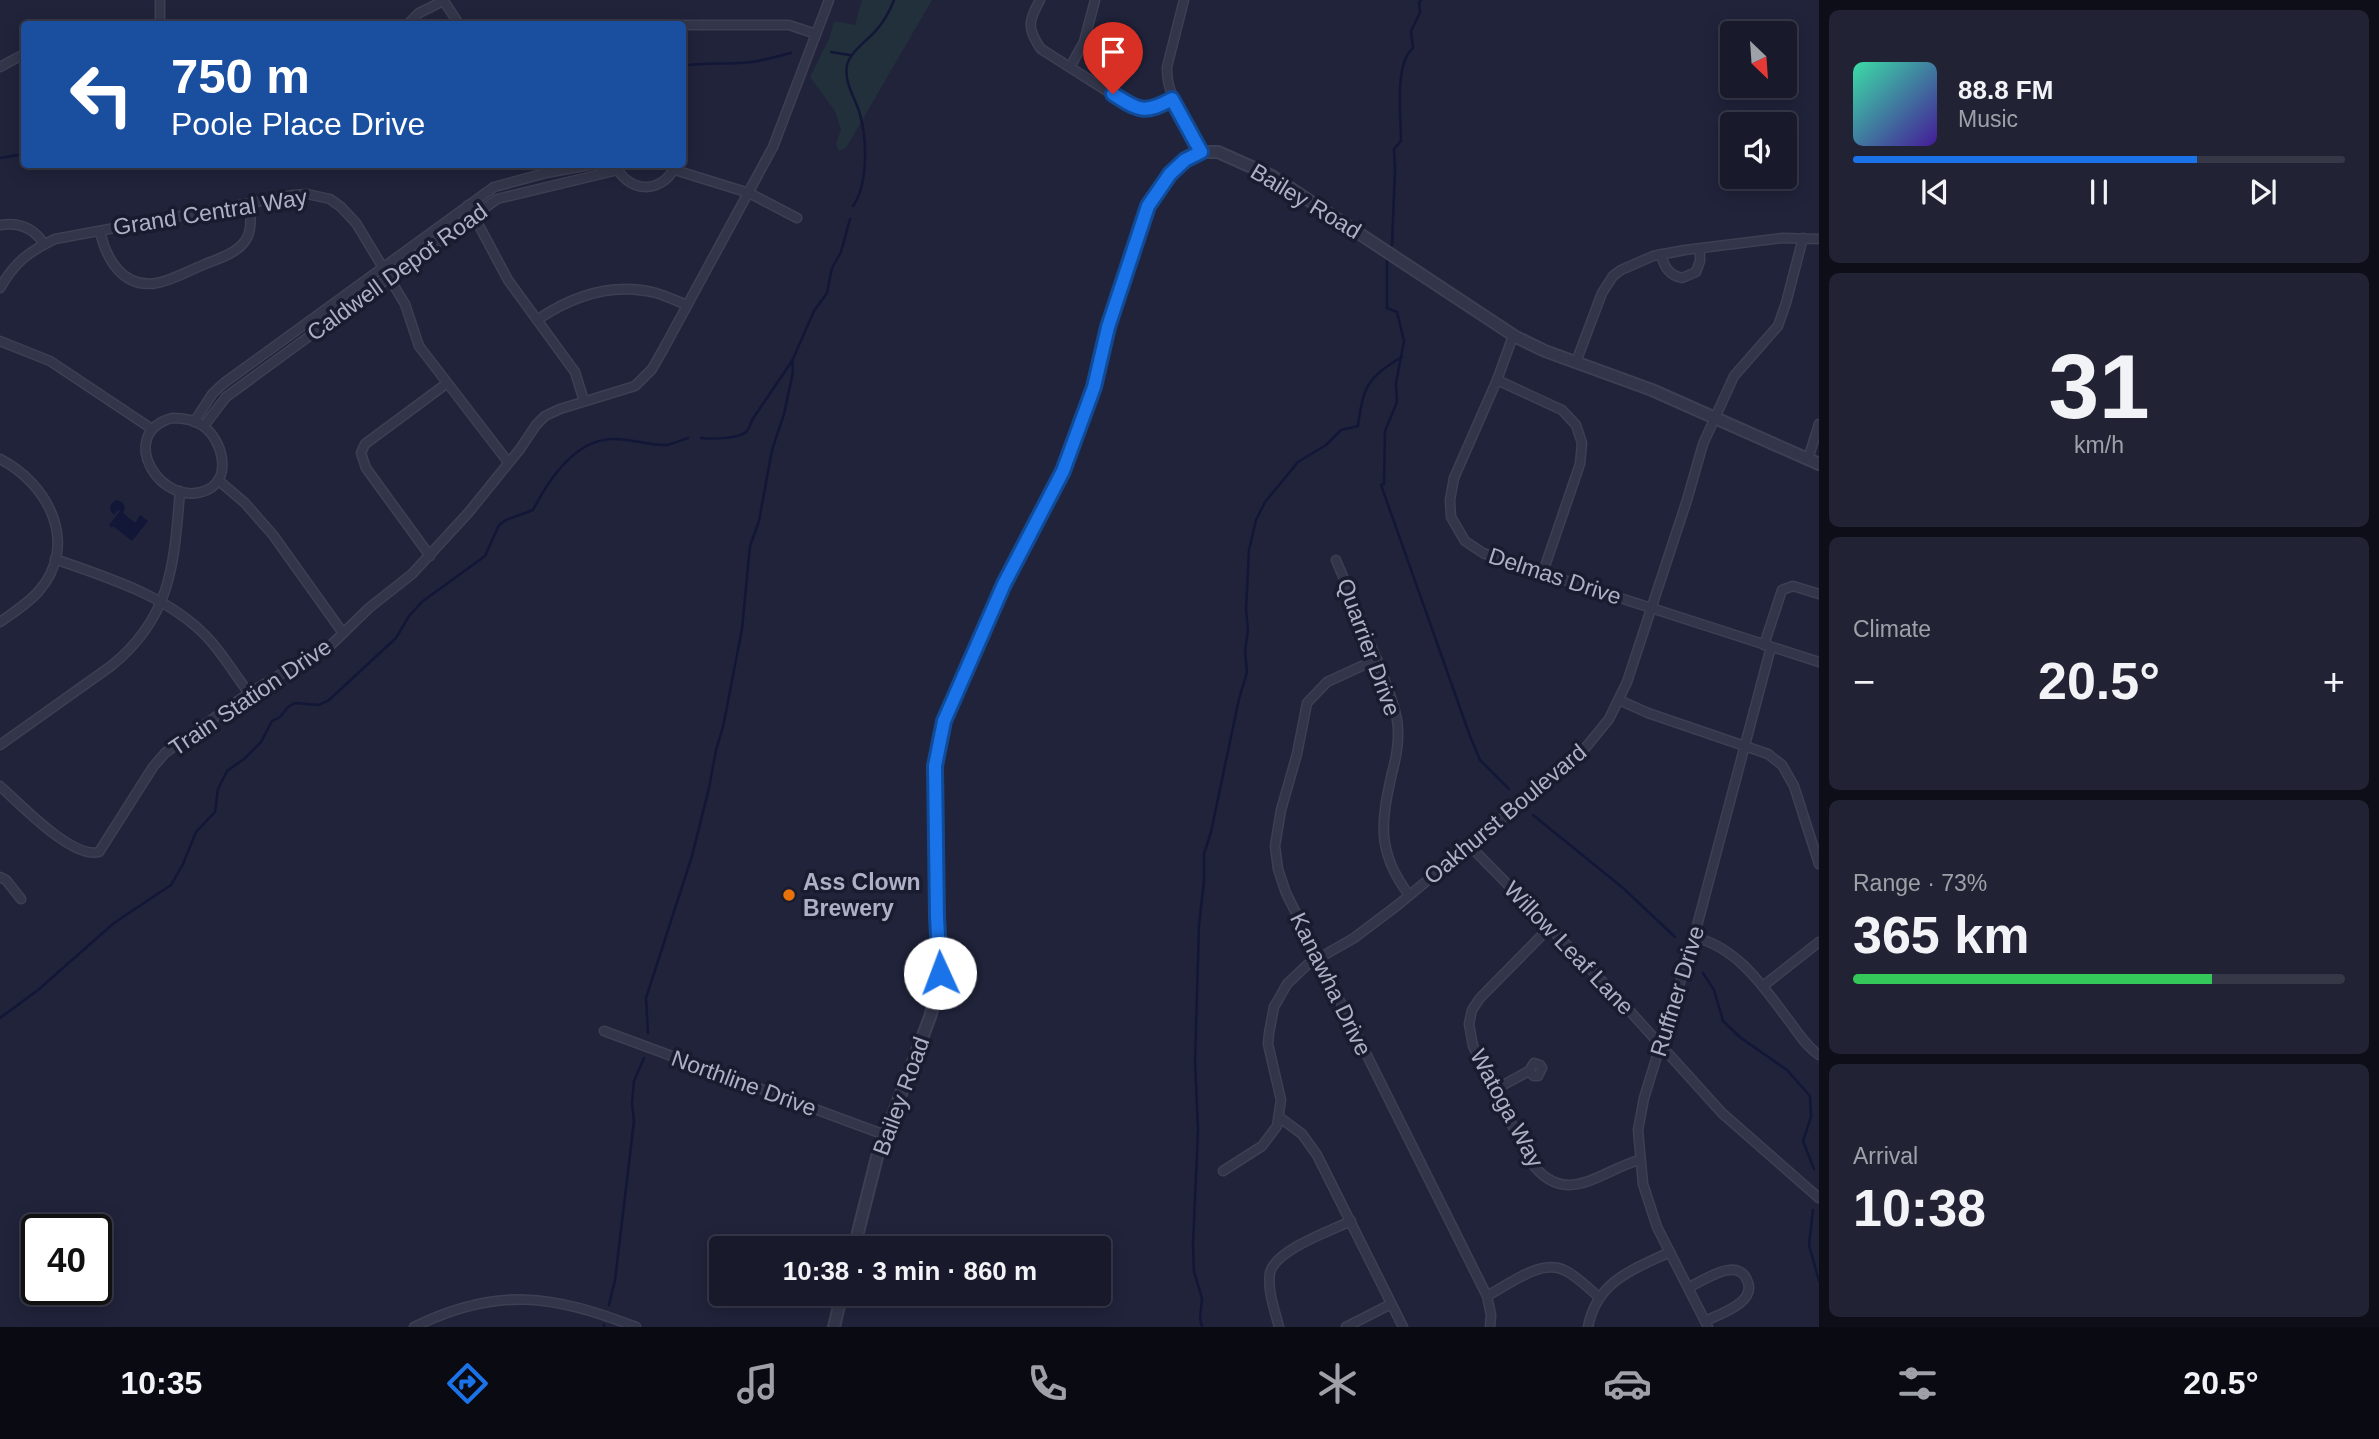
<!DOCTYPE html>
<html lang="en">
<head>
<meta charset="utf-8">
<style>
  :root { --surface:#181a2c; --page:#212334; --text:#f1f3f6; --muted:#9fa1a9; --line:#363848; --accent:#1a73e8 }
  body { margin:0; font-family:Arial,sans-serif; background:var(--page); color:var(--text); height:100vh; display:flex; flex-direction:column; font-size:26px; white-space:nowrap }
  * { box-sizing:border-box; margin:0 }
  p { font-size:23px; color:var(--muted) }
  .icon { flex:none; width:38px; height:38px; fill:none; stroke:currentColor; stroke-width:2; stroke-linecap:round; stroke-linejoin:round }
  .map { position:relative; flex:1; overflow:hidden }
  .side { display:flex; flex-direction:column; gap:10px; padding:10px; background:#0d0e18; width:560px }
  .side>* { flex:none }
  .guide { position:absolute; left:21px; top:21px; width:665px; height:147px; border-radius:7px; box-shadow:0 4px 18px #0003,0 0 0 2px var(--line); background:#1a4fa0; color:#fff; overflow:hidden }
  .needle { width:46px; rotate:155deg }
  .tools { position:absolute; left:1720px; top:21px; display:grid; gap:14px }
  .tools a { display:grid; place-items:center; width:77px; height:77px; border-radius:7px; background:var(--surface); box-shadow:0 4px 18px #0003,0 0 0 2px var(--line); font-size:35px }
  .speed { position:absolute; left:21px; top:1214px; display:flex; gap:14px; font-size:35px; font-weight:700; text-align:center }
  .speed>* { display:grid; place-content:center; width:91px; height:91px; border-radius:50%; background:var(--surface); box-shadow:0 4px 18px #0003,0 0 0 2px var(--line); line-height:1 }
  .speed .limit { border:4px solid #111; border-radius:10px; background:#fff; color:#111 }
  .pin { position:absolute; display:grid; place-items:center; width:60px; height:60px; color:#fff; margin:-72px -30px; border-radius:50% 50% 50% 0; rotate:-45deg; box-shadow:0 0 7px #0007 }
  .pin .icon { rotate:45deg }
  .me { position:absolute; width:77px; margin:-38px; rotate:358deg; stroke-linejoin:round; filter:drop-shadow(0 0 5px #0008) }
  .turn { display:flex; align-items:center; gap:24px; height:147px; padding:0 35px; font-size:32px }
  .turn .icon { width:91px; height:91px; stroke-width:2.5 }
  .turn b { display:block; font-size:49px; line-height:60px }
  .big { font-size:52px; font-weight:700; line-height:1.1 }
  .side .card { flex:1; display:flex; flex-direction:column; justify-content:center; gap:10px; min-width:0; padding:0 24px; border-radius:10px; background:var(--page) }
  .side .dial { align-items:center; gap:0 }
  .dial b { font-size:91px; line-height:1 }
  .song { display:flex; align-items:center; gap:21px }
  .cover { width:84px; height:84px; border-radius:10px; background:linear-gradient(135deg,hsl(160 70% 55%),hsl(260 70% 35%)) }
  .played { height:7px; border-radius:4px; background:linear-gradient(90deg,var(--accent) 70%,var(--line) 70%) }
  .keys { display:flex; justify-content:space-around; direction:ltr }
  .heat { display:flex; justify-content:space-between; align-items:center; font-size:38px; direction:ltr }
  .charge { height:10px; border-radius:5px; background:linear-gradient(90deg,#34c759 73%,var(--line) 0) }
  .trip { position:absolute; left:709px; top:1236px; width:402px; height:70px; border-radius:7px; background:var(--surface); box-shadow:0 4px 18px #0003,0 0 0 2px var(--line); font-weight:700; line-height:70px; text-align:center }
  .menu { display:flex; height:112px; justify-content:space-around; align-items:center; background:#0a0a12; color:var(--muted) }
  .menu .icon { width:49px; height:49px }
  .menu .current { color:var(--accent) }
  .menu b { font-size:32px; color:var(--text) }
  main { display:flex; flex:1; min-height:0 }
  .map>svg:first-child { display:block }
  .green { fill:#22303b }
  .water { fill:#131737 }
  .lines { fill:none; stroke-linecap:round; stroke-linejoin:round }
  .stream { stroke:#131737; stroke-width:2.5 }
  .minor-casing { stroke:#3d3f53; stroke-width:11 }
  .tertiary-casing { stroke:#3d3f53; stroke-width:14 }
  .minor { stroke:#33364a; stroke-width:8 }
  .tertiary { stroke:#33364a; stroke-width:10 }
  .route-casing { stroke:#114b97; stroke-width:18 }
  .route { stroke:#1a73e8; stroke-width:12 }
  .food-dot { fill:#e8710a; stroke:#191b2e; stroke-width:2.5 }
  .labels { text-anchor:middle; stroke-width:7; stroke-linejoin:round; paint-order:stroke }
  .street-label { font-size:23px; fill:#aeb0c6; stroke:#191b2e }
  .poi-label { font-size:23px; font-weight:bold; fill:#aeb0c6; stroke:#191b2e; text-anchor:start }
</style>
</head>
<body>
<main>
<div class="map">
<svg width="1819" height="1327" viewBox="0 0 1819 1327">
  <rect width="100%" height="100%" fill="#20233a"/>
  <!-- green -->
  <path class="green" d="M862 0H932L846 148 839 151 836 144 841 129 835 111 810 77 829 39 834 21 855 25Z"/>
  <!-- water -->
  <path class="water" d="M116 500 122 502 125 507 123 513 135 523 140 515 148 521 132 541 113 526 112 528 109 525 120 511 118 510 114 515 110 510 111 504Z"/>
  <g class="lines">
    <!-- stream -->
    <g class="stream">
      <path d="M831 52 850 55"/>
      <path d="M682 66C705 62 728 65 752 62 765 60 778 56 791 53"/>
      <path d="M0 158 24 154"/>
      <path d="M853 206C869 183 867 136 859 111 854 96 844 82 847 65 851 50 869 40 878 28 885 20 890 10 894 0"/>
      <path d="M1392 245 1395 169 1394 149 1401 141C1401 117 1394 64 1413 48L1411 31 1420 13 1419 2 1421 0"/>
      <path d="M1387 256V308L1397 312 1404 341 1396 383 1397 402 1385 431 1384 484 1381 485 1470 736 1480 760 1509 789"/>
      <path d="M701 438C711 439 741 439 747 431 748 431 752 421 752 420L792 361 814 311 827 293 832 268 841 252 850 219"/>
      <path d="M1533 815 1623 888 1675 937"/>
      <path d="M1703 973 1714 990 1723 1021 1741 1038 1787 1070 1810 1096 1811 1117 1803 1141 1814 1169"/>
      <path d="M0 1018 38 990 114 923 171 885 183 864 196 832 215 812 218 789 227 771 244 759 261 742 272 721 280 717 288 707 295 703 319 705 329 700 396 638 409 616 423 601 485 556 499 525 506 520 533 510C548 481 575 440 612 439 630 438 649 446 667 445 673 444 681 440 688 438"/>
      <path d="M648 1033 646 998 692 856 709 788 716 750 723 727 742 629 750 546 759 521 772 450 784 414 793 372 792 361"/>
      <path d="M1813 1210 1809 1245 1819 1281"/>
      <path d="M609 1305 615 1280 627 1180 634 1121 632 1103 634 1081 644 1058"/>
      <path d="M604 1327V1325"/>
      <path d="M1202 1327 1200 1318 1202 1298 1194 1272 1193 1245 1198 1129 1195 1062 1199 925 1204 881V854L1211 832 1239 699 1247 672 1245 651 1248 630 1246 609 1249 550 1256 520 1265 502 1298 462 1326 445 1341 430 1358 426C1363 388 1367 377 1402 357"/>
    </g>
    <!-- minor casing -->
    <g class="minor-casing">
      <g id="minor">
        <path d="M160 0V24"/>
        <path d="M443 0 459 24"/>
        <path d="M1040 0C1028 21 1027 29 1041 49L1134 108C1149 111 1159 106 1173 98"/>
        <path d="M1184 0 1167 67C1166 100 1190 123 1201 152"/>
        <path d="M408 24 419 13 443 1"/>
        <path d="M682 25H789L816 34"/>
        <path d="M0 67 24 54"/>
        <path d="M1070 67 1084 42 1095 0"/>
        <path d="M615 164C627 193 661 195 675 167"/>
        <path d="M675 170 749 193 797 218"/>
        <path d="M468 205 508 280 575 372 584 401"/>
        <path d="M0 225C19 222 34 228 44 244"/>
        <path d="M100 231C106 259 123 289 157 283 173 280 188 271 203 265 217 259 236 254 245 241 253 230 250 216 250 204"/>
        <path d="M1661 254C1664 267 1669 275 1682 278L1696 272 1700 261V249"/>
        <path d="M0 288C15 262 28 252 55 239L294 195 307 194 330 199 341 207 356 223 405 304 419 346 508 462"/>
        <path d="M537 320C572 296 613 282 656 293 666 296 677 301 687 305"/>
        <path d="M1513 336 1497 380 1454 478 1450 500 1451 517 1465 541 1483 553 1499 559 1819 662"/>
        <path d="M0 341 50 361 152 429"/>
        <path d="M1576 362 1602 293 1613 276 1621 270 1653 256 1685 250 1782 238 1819 239"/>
        <path d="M1497 380 1562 410 1576 425 1582 443 1580 464 1543 572"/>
        <path d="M172 418C183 418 194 419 203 426 222 439 233 478 207 490 161 510 115 434 172 418Z"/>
        <path d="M194 422 213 393 224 383 494 187 546 173 595 164"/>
        <path d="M204 426 226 397 497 199 618 170"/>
        <path d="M0 459C49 484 80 545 38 592 27 604 13 613 0 622"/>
        <path d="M1808 459 1819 424"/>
        <path d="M218 480 245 503 273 535 343 633"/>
        <path d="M430 556 366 468 361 453 365 444 446 384"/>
        <path d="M55 559C108 578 167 595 207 637 223 654 235 675 249 693"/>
        <path d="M1336 560C1351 596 1367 632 1380 669 1387 686 1394 702 1397 720 1400 738 1397 755 1392 773 1381 822 1376 851 1409 895"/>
        <path d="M1764 645 1782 590 1793 586 1819 594"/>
        <path d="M1377 659 1327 682 1307 703 1297 754 1281 810 1275 846 1278 869 1286 893 1487 1296 1491 1315 1490 1327"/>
        <path d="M1619 700 1648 713 1768 754 1782 765 1794 786 1819 864"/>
        <path d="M0 745 111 666C172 617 174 563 180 491"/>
        <path d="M0 786C20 804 72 859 99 852L153 767 165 753 249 693 332 644 369 608 412 574 469 512 520 449 536 425 545 416 560 409 635 386 652 369 664 348 773 147 829 0"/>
        <path d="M1469 845 1608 987 1722 1113 1819 1198"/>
        <path d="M0 877 6 880 21 899"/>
        <path d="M1550 927 1480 998 1472 1010 1469 1024 1473 1046 1530 1161C1565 1209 1598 1172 1639 1160"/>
        <path d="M1694 937C1739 948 1764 988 1790 1022 1799 1034 1807 1047 1819 1055"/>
        <path d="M1763 986 1819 942"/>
        <path d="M604 1031 885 1135"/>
        <path d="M1494 1090 1529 1071 1534 1076H1538L1542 1068 1540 1065 1534 1063 1529 1071"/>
        <path d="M1279 1117 1302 1134 1317 1155 1403 1327"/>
        <path d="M1223 1171 1262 1146 1277 1126 1281 1100 1268 1044 1269 1033 1274 1007 1287 984 1307 965 1354 938 1399 904 1582 752 1609 719 1627 682 1687 500 1703 444 1734 376 1778 326 1786 303 1803 238"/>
        <path d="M1689 1287C1701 1282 1716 1271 1729 1270 1737 1269 1744 1272 1747 1280 1758 1302 1720 1314 1705 1321"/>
        <path d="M1487 1296C1508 1285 1540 1259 1564 1270 1577 1276 1588 1288 1599 1297"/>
        <path d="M414 1327C497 1286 553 1295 636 1327"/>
        <path d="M1279 1327C1275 1311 1267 1290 1270 1273 1275 1250 1330 1231 1351 1221"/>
        <path d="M1346 1327 1391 1304"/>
        <path d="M1588 1327C1597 1281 1632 1270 1670 1252"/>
        <path d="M1708 1327 1657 1227 1643 1184 1638 1130 1644 1098 1694 937 1771 647"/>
      </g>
    </g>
    <!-- tertiary casing -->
    <g class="tertiary-casing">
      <g id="tertiary">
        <path d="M854 1248 877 1157 930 1017 939 985 935 766 944 721 990 614 1064 471 1070 454 1094 387 1108 327 1148 206 1161 185 1185 160 1201 152H1218L1272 176 1516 337 1545 351 1652 390 1819 464"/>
        <path d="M834 1327 842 1293"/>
      </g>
    </g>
    <!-- minor -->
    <use href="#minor" class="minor"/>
    <!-- tertiary -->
    <use href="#tertiary" class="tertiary"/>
  </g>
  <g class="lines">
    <!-- route casing -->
    <g class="route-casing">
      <path id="route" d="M940 973 937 917 935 766 944 721 1004 584 1063 471 1094 387 1108 327 1148 206 1170 174 1185 160 1201 152 1172 99C1145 114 1139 111 1113 94"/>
    </g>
    <!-- route -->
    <use href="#route" class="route"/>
  </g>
  <!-- markers -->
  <circle class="food-dot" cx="789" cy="895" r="7"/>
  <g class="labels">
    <!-- street labels -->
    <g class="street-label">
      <text transform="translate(1306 201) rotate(31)" y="8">Bailey Road</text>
      <text transform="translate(210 212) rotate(-9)" y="8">Grand Central Way</text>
      <text transform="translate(397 272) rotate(-36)" y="8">Caldwell Depot Road</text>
      <text transform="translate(1555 576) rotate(18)" y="8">Delmas Drive</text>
      <text transform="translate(1369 647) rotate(70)" y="8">Quarrier Drive</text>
      <text transform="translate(250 697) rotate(-34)" y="8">Train Station Drive</text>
      <text transform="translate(1505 814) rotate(-40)" y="8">Oakhurst Boulevard</text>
      <text transform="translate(1569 948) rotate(46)" y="8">Willow Leaf Lane</text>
      <text transform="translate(1331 984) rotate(64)" y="8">Kanawha Drive</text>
      <text transform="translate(1677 991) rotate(-73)" y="8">Ruffner Drive</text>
      <text transform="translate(744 1083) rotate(20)" y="8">Northline Drive</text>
      <text transform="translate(901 1096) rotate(-70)" y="8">Bailey Road</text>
      <text transform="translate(1507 1108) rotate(62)" y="8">Watoga Way</text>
    </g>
    <!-- poi labels -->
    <g class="poi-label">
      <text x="803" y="890">Ass Clown<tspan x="803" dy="26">Brewery</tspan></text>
    </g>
  </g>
</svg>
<div class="tools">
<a><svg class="needle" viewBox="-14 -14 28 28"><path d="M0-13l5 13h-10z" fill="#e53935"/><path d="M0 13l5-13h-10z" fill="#9fa1a9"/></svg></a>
<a><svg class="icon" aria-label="sound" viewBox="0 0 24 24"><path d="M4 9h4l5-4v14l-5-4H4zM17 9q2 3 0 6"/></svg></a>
</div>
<div class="speed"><div class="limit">40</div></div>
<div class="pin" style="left:1113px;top:94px;background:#d93025"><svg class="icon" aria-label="arrive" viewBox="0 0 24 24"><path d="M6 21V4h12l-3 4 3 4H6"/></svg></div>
<svg class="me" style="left:940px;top:973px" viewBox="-20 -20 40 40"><circle r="19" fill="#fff"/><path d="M0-13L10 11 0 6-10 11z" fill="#1a73e8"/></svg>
<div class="trip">10:38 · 3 min · 860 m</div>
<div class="guide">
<div class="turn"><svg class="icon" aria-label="left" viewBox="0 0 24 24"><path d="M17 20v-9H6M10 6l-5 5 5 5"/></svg><div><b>750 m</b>Poole Place Drive</div></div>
</div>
</div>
<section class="side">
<div class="card">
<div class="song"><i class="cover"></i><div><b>88.8 FM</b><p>Music</p></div></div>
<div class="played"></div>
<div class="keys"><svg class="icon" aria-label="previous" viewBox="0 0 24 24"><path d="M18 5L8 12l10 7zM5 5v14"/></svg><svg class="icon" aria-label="pause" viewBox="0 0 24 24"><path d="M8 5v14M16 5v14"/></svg><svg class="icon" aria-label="next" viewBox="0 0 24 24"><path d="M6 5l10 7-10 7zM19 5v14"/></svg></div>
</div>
<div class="card dial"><b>31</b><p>km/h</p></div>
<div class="card"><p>Climate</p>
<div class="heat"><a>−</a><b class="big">20.5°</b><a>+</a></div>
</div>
<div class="card"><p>Range · 73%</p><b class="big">365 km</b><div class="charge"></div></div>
<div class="card"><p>Arrival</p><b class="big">10:38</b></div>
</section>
</main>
<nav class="menu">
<b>10:35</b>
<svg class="icon current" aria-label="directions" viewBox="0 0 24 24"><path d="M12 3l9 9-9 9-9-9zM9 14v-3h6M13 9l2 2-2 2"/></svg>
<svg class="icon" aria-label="music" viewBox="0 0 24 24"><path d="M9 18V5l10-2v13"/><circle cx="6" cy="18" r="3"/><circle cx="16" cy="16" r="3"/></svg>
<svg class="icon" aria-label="phone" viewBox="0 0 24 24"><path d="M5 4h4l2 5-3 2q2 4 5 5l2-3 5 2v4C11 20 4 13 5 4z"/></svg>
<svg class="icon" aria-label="climate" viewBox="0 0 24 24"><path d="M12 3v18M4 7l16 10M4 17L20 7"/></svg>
<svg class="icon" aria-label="car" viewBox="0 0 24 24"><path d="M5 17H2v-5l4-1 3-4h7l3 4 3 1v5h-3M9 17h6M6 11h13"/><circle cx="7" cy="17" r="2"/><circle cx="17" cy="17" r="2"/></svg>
<svg class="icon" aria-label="filters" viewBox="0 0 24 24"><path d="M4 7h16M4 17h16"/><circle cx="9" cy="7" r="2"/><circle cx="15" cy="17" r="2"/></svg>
<b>20.5°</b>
</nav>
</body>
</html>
